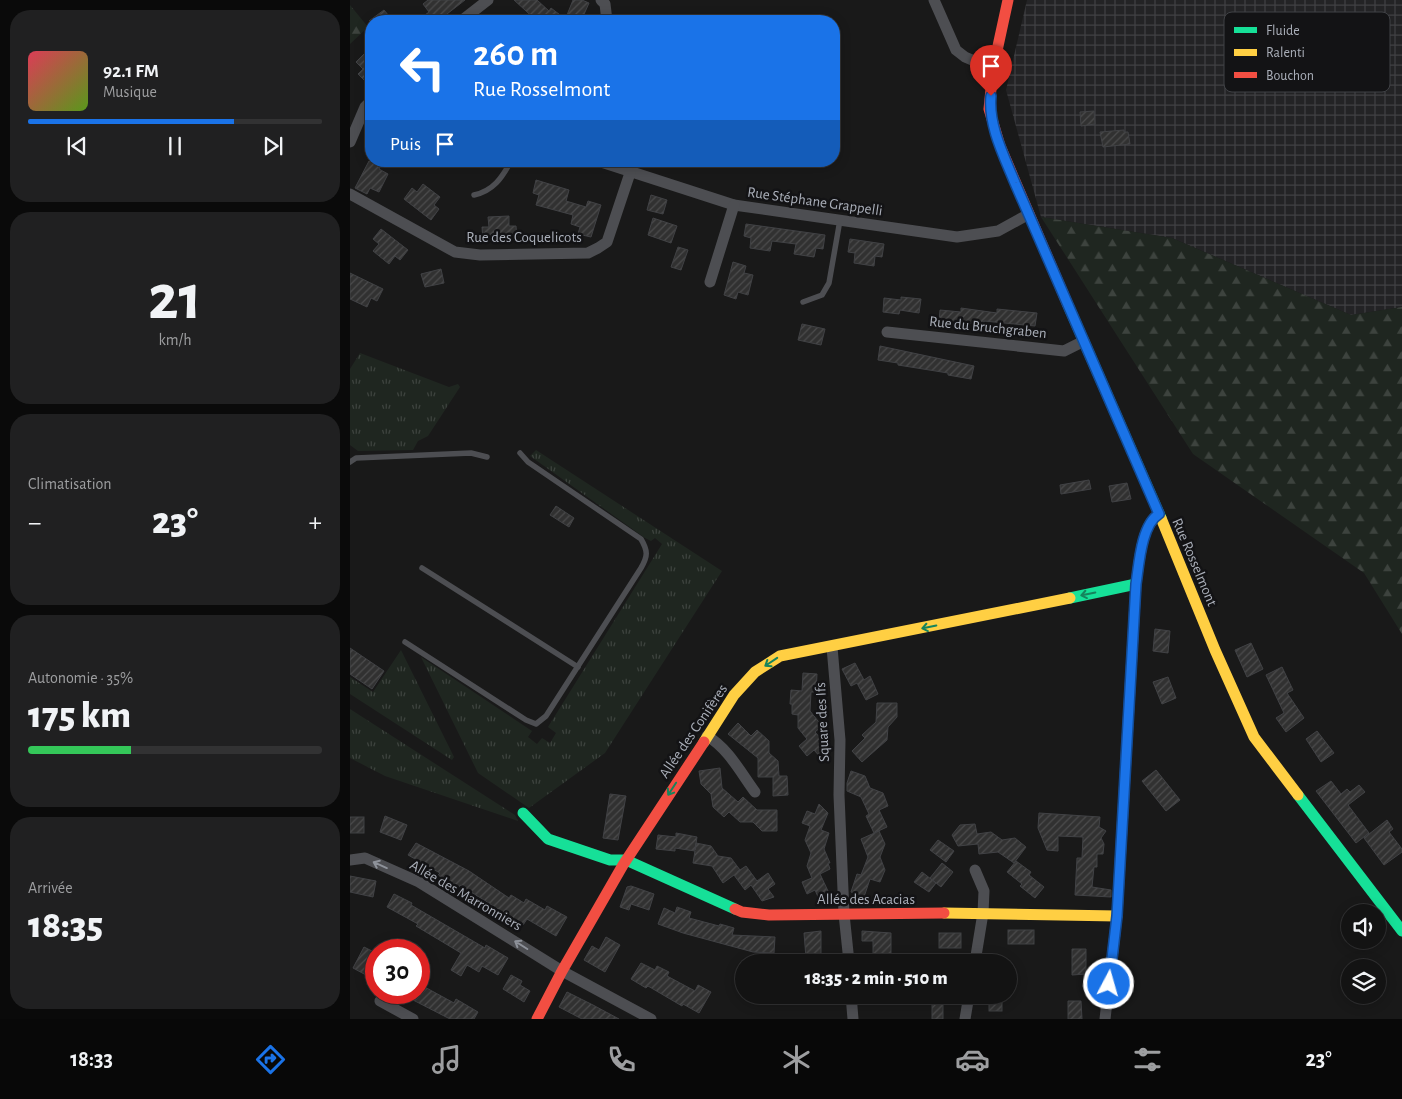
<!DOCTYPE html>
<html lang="fr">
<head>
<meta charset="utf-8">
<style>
  :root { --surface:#131313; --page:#202021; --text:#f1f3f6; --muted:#9d9ea0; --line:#323233; --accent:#1a73e8 }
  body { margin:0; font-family:"Alegreya Sans",sans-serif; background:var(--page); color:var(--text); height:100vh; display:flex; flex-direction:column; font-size:19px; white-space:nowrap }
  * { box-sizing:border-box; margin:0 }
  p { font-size:16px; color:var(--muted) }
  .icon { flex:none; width:28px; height:28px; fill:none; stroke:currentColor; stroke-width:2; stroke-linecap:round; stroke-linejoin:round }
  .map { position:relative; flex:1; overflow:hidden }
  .drawer { display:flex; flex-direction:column; gap:10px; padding:10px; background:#0a0a0a; width:350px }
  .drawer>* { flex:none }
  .guide { position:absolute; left:15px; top:15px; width:475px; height:152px; border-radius:20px; box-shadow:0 2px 12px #0003,0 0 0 1px var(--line); background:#1a73e8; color:#fff; overflow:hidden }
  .buttons { position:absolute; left:991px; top:904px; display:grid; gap:10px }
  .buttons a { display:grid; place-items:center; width:45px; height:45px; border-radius:50%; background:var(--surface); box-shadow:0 2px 12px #0003,0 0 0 1px var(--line); font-size:25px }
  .speed { position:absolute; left:15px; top:939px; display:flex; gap:10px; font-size:25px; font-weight:700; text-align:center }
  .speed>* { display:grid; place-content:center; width:65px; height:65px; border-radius:50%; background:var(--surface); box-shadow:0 2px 12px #0003,0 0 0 1px var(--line); line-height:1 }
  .speed .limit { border:8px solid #d22; background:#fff; color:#111 }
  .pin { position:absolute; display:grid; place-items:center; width:42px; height:42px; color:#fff; margin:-51px -21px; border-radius:50% 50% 50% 0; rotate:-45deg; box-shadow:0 0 5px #0007 }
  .pin .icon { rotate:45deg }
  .me { position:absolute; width:55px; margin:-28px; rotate:6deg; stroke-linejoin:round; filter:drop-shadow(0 0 4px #0008) }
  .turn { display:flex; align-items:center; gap:18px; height:105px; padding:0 25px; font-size:22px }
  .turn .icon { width:65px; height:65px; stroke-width:2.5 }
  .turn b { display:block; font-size:35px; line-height:42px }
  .then { display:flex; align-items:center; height:48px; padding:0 25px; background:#0003; gap:10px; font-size:19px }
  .big { font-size:38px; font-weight:800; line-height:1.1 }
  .drawer .card { flex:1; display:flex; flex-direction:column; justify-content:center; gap:8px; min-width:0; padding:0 18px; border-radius:20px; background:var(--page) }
  .drawer .dial { align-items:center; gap:0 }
  .dial b { font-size:65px; line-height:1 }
  .song { display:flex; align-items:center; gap:15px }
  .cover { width:60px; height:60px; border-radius:8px; background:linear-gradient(135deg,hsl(350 70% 55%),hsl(90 70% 35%)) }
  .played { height:5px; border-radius:2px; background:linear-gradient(90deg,var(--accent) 70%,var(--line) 70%) }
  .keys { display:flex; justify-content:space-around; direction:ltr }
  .heat { display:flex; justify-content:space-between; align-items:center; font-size:28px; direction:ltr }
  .charge { height:8px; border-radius:4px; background:linear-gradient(90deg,#34c759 35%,var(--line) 0) }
  .trip { position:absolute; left:385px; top:954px; width:282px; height:50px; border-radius:25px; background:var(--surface); box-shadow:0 2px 12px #0003,0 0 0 1px var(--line); font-weight:800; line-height:50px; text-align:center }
  .tabs { display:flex; height:80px; justify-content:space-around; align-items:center; background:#080808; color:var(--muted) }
  .tabs .icon { width:35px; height:35px }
  .tabs .current { color:var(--accent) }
  .tabs b { font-size:22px; color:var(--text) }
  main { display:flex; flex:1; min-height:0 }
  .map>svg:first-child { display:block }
  .industrial { fill:url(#industrial-grid) }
  .grass { fill:url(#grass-tufts) }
  .forest { fill:url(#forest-firs) }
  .building { fill:url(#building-hatch); stroke:#414245 }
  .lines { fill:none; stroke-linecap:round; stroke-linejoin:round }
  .lane { stroke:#4d4e52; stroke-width:5.5 }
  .street { stroke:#4d4e52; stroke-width:11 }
  .fast { stroke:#16e098; stroke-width:11 }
  .slow { stroke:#ffcf43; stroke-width:11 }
  .jam { stroke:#f24e42; stroke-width:11 }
  .oneway { stroke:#15845d }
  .oneway2 { stroke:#8e929a }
  .route-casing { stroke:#114b97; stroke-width:12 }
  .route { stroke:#1a73e8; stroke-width:9 }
  .labels { text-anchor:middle; stroke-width:5; stroke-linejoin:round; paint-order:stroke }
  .street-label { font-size:15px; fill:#aaafb9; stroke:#131315 }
  .key { fill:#131315; stroke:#404246; stroke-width:1 }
  .key-label { font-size:14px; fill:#aaafb9 }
</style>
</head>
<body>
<main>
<section class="drawer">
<div class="card">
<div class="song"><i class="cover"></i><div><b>92.1 FM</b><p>Musique</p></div></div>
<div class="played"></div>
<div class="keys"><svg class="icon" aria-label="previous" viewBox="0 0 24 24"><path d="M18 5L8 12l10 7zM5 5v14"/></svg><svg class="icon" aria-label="pause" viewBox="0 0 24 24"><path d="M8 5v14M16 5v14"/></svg><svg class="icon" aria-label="next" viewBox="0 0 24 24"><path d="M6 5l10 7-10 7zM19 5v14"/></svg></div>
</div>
<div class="card dial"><b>21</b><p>km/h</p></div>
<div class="card"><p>Climatisation</p>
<div class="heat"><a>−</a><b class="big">23°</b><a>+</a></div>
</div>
<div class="card"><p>Autonomie · 35%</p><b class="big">175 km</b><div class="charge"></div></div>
<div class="card"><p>Arrivée</p><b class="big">18:35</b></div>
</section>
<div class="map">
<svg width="1052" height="1019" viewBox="0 0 1052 1019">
  <defs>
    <pattern id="industrial-grid" width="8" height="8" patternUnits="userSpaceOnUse" patternTransform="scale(1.25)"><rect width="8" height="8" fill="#232325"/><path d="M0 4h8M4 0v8" fill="none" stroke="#404043"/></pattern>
    <pattern id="grass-tufts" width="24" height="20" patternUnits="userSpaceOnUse" patternTransform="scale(1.25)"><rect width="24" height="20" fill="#1f2620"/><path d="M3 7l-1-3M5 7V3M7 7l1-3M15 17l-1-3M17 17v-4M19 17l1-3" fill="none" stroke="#3d433e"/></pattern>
    <pattern id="forest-firs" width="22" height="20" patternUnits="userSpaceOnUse" patternTransform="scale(1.25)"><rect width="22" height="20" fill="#1f2620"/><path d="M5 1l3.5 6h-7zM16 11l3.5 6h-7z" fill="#3d433e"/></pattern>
    <pattern id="building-hatch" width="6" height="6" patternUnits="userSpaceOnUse" patternTransform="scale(1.25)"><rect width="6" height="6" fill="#313131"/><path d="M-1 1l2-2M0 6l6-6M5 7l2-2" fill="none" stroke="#4c4c4d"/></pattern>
  </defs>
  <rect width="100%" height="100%" fill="#191919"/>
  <!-- industrial -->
  <path class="industrial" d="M677 0H1052V307L1001 315 822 238 691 217 656 90Z"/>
  <!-- grass -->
  <g class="grass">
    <path d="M10 353 99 387 108 384 110 387 78 436 68 441 63 450 8 451 0 445V369Z"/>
    <path d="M186 450 372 571 255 753 179 808 128 773 71 657 182 731 178 737 187 744 192 738 200 743 206 733 198 727 312 544 305 538 301 541 295 538 180 456Z"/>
    <path d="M51 650 104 757 102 760 0 694V677L23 692Z"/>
    <path d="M0 709 165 815 168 821 35 776 0 758Z"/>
  </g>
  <!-- forest -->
  <g class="forest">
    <path d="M0 5 18 27 0 44Z"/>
    <path d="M691 217 822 238 1001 315 1052 307V634L1014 573 843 454Z"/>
  </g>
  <!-- building -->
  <g class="building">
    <path d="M78 0H115L88 21H67L79 12 73 4Z"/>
    <path d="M164 0H187L199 11 201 8 218 21H187Z"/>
    <path d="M223 0H232L239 3 231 21 217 15Z"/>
    <path d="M34 10 43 21H19Z"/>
    <path d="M21 47V87L8 74 13 69 6 62Z"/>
    <path d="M744 111 745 124 731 126 730 112Z"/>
    <path d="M774 130V132H778L780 144 753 147 750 132Z"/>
    <path d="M19 161H33L29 169 38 174 29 192 20 188 17 194 5 188Z"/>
    <path d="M186 180 219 190 216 201 236 207 238 201 251 205 241 237 228 234 230 227 221 224 223 215 186 205 189 195 183 193Z"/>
    <path d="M73 184 90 197 84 205 89 209 81 220 54 199 62 188 67 192Z"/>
    <path d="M301 195 317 200 313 214 297 210Z"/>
    <path d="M159 216V226H166L167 239 133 240 132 227H139L138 217Z"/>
    <path d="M303 218 327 226 321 243 298 235Z"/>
    <path d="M396 224 475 235 473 249 466 248 464 257 444 254 446 244 422 241 420 251 400 248 401 238 394 236Z"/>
    <path d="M31 229 58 250 50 260 45 256 39 264 23 251 29 244 23 239Z"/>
    <path d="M500 239 534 244 532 257 525 256 524 266 504 263 505 253 498 252Z"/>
    <path d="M328 247 338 250 331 270 321 267Z"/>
    <path d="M383 262 396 266 394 273 403 275 398 295 388 292 386 299 374 295Z"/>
    <path d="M91 269 94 283 75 287 71 274Z"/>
    <path d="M0 273 33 289 27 301 21 298 17 307 0 299Z"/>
    <path d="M551 297 571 299 569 313 550 310 549 314 533 312 534 298 551 300Z"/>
    <path d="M611 308 647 313V309L687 313 685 326 634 321V325L609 322V325L589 322 590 310 611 312Z"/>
    <path d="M452 324 475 329 471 345 448 340Z"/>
    <path d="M530 346 624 366 621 379 598 375V373L548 365V363L528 360Z"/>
    <path d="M739 480 741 489 711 494 710 485Z"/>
    <path d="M777 483 781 499 762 502 759 486Z"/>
    <path d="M206 506 224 518 219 527 200 515Z"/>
    <path d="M805 629 820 631 818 653 803 651Z"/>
    <path d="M901 643 913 669 897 677 885 650Z"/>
    <path d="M0 648 34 671 22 689 0 674Z"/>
    <path d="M505 663 514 680 520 676 528 694 516 700 507 683 501 686 492 669Z"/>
    <path d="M932 667 943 690 937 693 954 718 936 732 926 718 934 713 916 675Z"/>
    <path d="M453 673 467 674 466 692H461L460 711 472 726 465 732 478 747 472 759 464 750 457 756 449 746 457 739 448 728V715L442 714V704H440L441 690 452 691Z"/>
    <path d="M818 677 826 698 812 704 803 682Z"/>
    <path d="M527 703H547V717L538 727 537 740 512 762 502 751 515 738 512 735 526 722Z"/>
    <path d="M388 723 401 736 407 730 419 741V753L428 761 429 776H437L438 795 423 796V777H408V758L378 734Z"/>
    <path d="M967 731 984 753 971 762 956 739Z"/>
    <path d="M370 768 372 788 388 802 393 797 407 810H427V831H412L403 822H390L379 812 374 817 363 807 361 794 351 784 349 771Z"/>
    <path d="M806 770 830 800 816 811 792 781Z"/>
    <path d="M501 771 515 776 520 788 533 793 538 806 529 810 537 827 524 833 516 816 519 814 511 797 497 791V783Z"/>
    <path d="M981 781 991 794 997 789 1000 792 1009 785 1015 792 998 805 1019 833 1006 843 966 791Z"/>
    <path d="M260 794 276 796 268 840 253 838Z"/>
    <path d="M469 804 478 813 471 830 479 833 474 849 480 863H478L480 869 470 874 478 891 469 899 465 890 457 894 452 882 462 878 457 866 461 853 455 840 460 826 452 823 457 811 465 814Z"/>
    <path d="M689 813 750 817 749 827 756 831 751 838 754 844 753 854H747V867H744L742 887 761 890V897L725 895 727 858H732L733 837 708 836V851L697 850 688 828Z"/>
    <path d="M35 816 57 825 51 840 30 832Z"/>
    <rect x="0" y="817" width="14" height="16"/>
    <path d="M1037 820 1043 829 1039 832 1052 849V852L1034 865 1014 838Z"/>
    <path d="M625 824 627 834 641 832 652 840 665 838 676 847 664 863 648 852 629 854 628 844 608 846 602 835 610 825Z"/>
    <path d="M529 831 535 844 530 857 535 870 530 882 520 879 514 897 501 892 507 874 511 875 518 857 511 839Z"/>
    <path d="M326 833 347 837 345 850 346 843 361 846 368 856 381 858 390 870 387 872 396 866 407 881 418 873 425 884 418 889 424 897 412 901 401 885 395 890 384 875 373 883 362 866 343 863 345 851 325 848V851L306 849 308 835 326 837Z"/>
    <path d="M588 840 604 851 596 862 580 850Z"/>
    <path d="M66 843 119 871 159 898 161 895 174 903 176 899 195 910 197 906 217 917 206 936 177 919 173 925 110 885 109 887 88 875 90 873 58 855Z"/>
    <path d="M666 861 681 872 679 875 694 887 685 898 670 886 672 884 657 872Z"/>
    <path d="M592 863 603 872 591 887 580 878Z"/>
    <path d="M572 872 586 883 579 892 564 882Z"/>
    <path d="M0 876 26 881 23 897 0 892Z"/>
    <path d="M281 886 304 894 299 910 281 904 279 910 270 907 277 887Z"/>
    <path d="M44 894 62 903 61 905 135 948 136 945 158 958 148 975 132 966 129 972 117 965 111 976 101 970 111 953 66 926 68 924 37 907Z"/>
    <path d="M327 907 341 912 339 918 369 926 370 924 384 928 382 935 425 937 424 953 403 952 333 933 308 924 314 908 325 913Z"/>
    <rect x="658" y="930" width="26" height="14"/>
    <path d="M471 931V956L456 958 454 933Z"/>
    <path d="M512 931 541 933V956H523V941H512Z"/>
    <rect x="589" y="933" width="22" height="15"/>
    <path d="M256 937 270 945 255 972 234 960 242 946 249 950Z"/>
    <path d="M14 947 26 953V965L23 964 16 975 3 968Z"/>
    <path d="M722 949H736V974L722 975Z"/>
    <path d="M291 963 305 970 307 966 319 972 317 976 345 991 348 985 361 992 349 1013 333 1004 332 1006 298 986 296 988 281 979Z"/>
    <path d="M161 975 172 981 170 985 180 991 174 1002 153 989Z"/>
    <path d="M71 985 104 1003 106 999 128 1012 124 1019H100L63 1000 67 992H69Z"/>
    <path d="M217 992 243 1005 269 1019H232L209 1007Z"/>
    <rect x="582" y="995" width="11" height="24"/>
    <rect x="639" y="995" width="13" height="16"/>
    <path d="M718 1001H731L732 1019H718Z"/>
  </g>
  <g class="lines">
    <!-- lane -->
    <g class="lane">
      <path d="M124 195C143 191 152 178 161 161"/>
      <path d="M453 302 472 295 479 283 490 220"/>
      <path d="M0 462 6 458 121 453 137 457"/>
      <path d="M72 568 228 667"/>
      <path d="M55 642 176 720 186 724 196 716 291 568C298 556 298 551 291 539L178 462 170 453"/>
    </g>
    <!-- street -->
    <g class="street">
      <path d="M251 0 255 4 257 21"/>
      <path d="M584 0 606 50 615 57 643 69"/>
      <path d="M111 21 138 0"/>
      <path d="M0 142 15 107 21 101"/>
      <path d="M248 161 384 205 607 237 648 231 679 214"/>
      <path d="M0 194 105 252 130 255 238 253 248 248 257 242 280 173"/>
      <path d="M360 282 384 205"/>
      <path d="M537 332 714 351 734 341"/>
      <path d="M482 647 490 740 489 795 494 914 499 962"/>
      <path d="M357 736C378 748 391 773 405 792"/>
      <path d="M0 860 15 858 69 882 212 971 301 1019"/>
      <path d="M625 962 633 913 634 891 625 870"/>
      <path d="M501 995 503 1019"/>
      <path d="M30 1001 63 1019"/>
      <path d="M615 1019 619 995"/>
      <path d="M755 1019 767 916 786 584C789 565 791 525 809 514"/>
    </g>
    <!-- fast -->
    <g class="fast">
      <path d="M718 305 811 518"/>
      <path d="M720 598 786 584"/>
      <path d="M948 795 1052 931"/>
      <path d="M173 813 198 839 260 860H276L385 909"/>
    </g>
    <!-- slow -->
    <g class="slow">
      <path d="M811 518 865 650 904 737 948 795"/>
      <path d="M354 742 384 695 405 672 430 656 720 598"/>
      <path d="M594 913 767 916"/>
    </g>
    <!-- jam -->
    <g class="jam">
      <path d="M658 0 643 69 639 109 650 146 718 305"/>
      <path d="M385 909 392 912 419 915 594 913"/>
      <path d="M187 1019 212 971 273 865 354 742"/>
    </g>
  </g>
  <!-- one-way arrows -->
  <defs><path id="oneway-shaft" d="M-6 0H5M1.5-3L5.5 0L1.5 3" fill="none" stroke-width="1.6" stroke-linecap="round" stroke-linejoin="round" transform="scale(1.25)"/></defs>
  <g class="oneway">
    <use href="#oneway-shaft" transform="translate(738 594) rotate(168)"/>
    <use href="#oneway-shaft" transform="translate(579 627) rotate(168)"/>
    <use href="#oneway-shaft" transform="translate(421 662) rotate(146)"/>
    <use href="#oneway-shaft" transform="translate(322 789) rotate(123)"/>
  </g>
  <g class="oneway2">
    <use href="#oneway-shaft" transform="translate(30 865) rotate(-156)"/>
    <use href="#oneway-shaft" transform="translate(171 945) rotate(-148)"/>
  </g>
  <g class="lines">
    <!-- route casing -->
    <g class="route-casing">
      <path id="route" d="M641 96C638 125 654 156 665 183L809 514C791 525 789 565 786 584L767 916 759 984"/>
    </g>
    <!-- route -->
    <use href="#route" class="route"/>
  </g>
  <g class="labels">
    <!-- street labels -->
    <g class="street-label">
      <text transform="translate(465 201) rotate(8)" y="5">Rue Stéphane Grappelli</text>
      <text x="174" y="242">Rue des Coquelicots</text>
      <text transform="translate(638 327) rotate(6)" y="5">Rue du Bruchgraben</text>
      <text transform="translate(845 562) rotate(67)" y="5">Rue Rosselmont</text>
      <text transform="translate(472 722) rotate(-93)" y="5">Square des Ifs</text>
      <text transform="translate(343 731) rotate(-56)" y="5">Allée des Conifères</text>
      <text transform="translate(116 895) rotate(30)" y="5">Allée des Marronniers</text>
      <text x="516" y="904">Allée des Acacias</text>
    </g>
  </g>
  <!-- legend -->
  <rect x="874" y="12" width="166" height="80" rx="8" class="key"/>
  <rect x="884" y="27" width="23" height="6" fill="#16e098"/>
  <rect x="884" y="49" width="23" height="7" fill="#ffcf43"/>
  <rect x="884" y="72" width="23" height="6" fill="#f24e42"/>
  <g class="key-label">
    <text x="916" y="35">Fluide</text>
    <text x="916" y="57">Ralenti</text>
    <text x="916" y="80">Bouchon</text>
  </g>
</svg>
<div class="buttons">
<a><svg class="icon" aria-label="sound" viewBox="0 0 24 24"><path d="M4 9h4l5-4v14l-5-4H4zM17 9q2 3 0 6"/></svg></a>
<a><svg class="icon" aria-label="layers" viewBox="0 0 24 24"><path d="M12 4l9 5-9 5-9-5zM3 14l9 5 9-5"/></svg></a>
</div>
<div class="speed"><div class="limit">30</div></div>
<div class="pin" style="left:641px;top:96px;background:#d93025"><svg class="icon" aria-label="arrive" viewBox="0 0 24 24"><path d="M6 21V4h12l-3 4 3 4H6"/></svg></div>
<svg class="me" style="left:759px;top:984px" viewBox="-20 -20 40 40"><circle r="17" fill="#1a73e8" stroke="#fff" stroke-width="3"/><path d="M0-11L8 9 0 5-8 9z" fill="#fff"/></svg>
<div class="trip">18:35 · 2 min · 510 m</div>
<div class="guide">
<div class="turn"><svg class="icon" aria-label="left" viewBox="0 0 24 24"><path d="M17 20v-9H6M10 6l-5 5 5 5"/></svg><div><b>260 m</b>Rue Rosselmont</div></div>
<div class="then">Puis<svg class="icon" aria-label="arrive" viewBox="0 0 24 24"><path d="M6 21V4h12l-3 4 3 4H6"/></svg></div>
</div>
</div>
</main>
<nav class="tabs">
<b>18:33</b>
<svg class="icon current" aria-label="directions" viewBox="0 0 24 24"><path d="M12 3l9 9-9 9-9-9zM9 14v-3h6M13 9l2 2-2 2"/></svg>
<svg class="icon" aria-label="music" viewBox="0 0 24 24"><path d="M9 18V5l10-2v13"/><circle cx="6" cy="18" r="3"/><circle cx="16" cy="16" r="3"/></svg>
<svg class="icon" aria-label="phone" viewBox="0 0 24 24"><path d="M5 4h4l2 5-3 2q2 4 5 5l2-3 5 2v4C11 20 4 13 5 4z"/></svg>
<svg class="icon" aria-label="climate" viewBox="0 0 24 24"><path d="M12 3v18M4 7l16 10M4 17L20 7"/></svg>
<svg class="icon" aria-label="car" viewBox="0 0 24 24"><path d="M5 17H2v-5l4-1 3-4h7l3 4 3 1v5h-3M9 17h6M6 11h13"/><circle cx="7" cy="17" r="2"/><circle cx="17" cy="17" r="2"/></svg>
<svg class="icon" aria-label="filters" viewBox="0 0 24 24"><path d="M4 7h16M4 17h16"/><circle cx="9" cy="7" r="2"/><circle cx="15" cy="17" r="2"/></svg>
<b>23°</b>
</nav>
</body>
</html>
